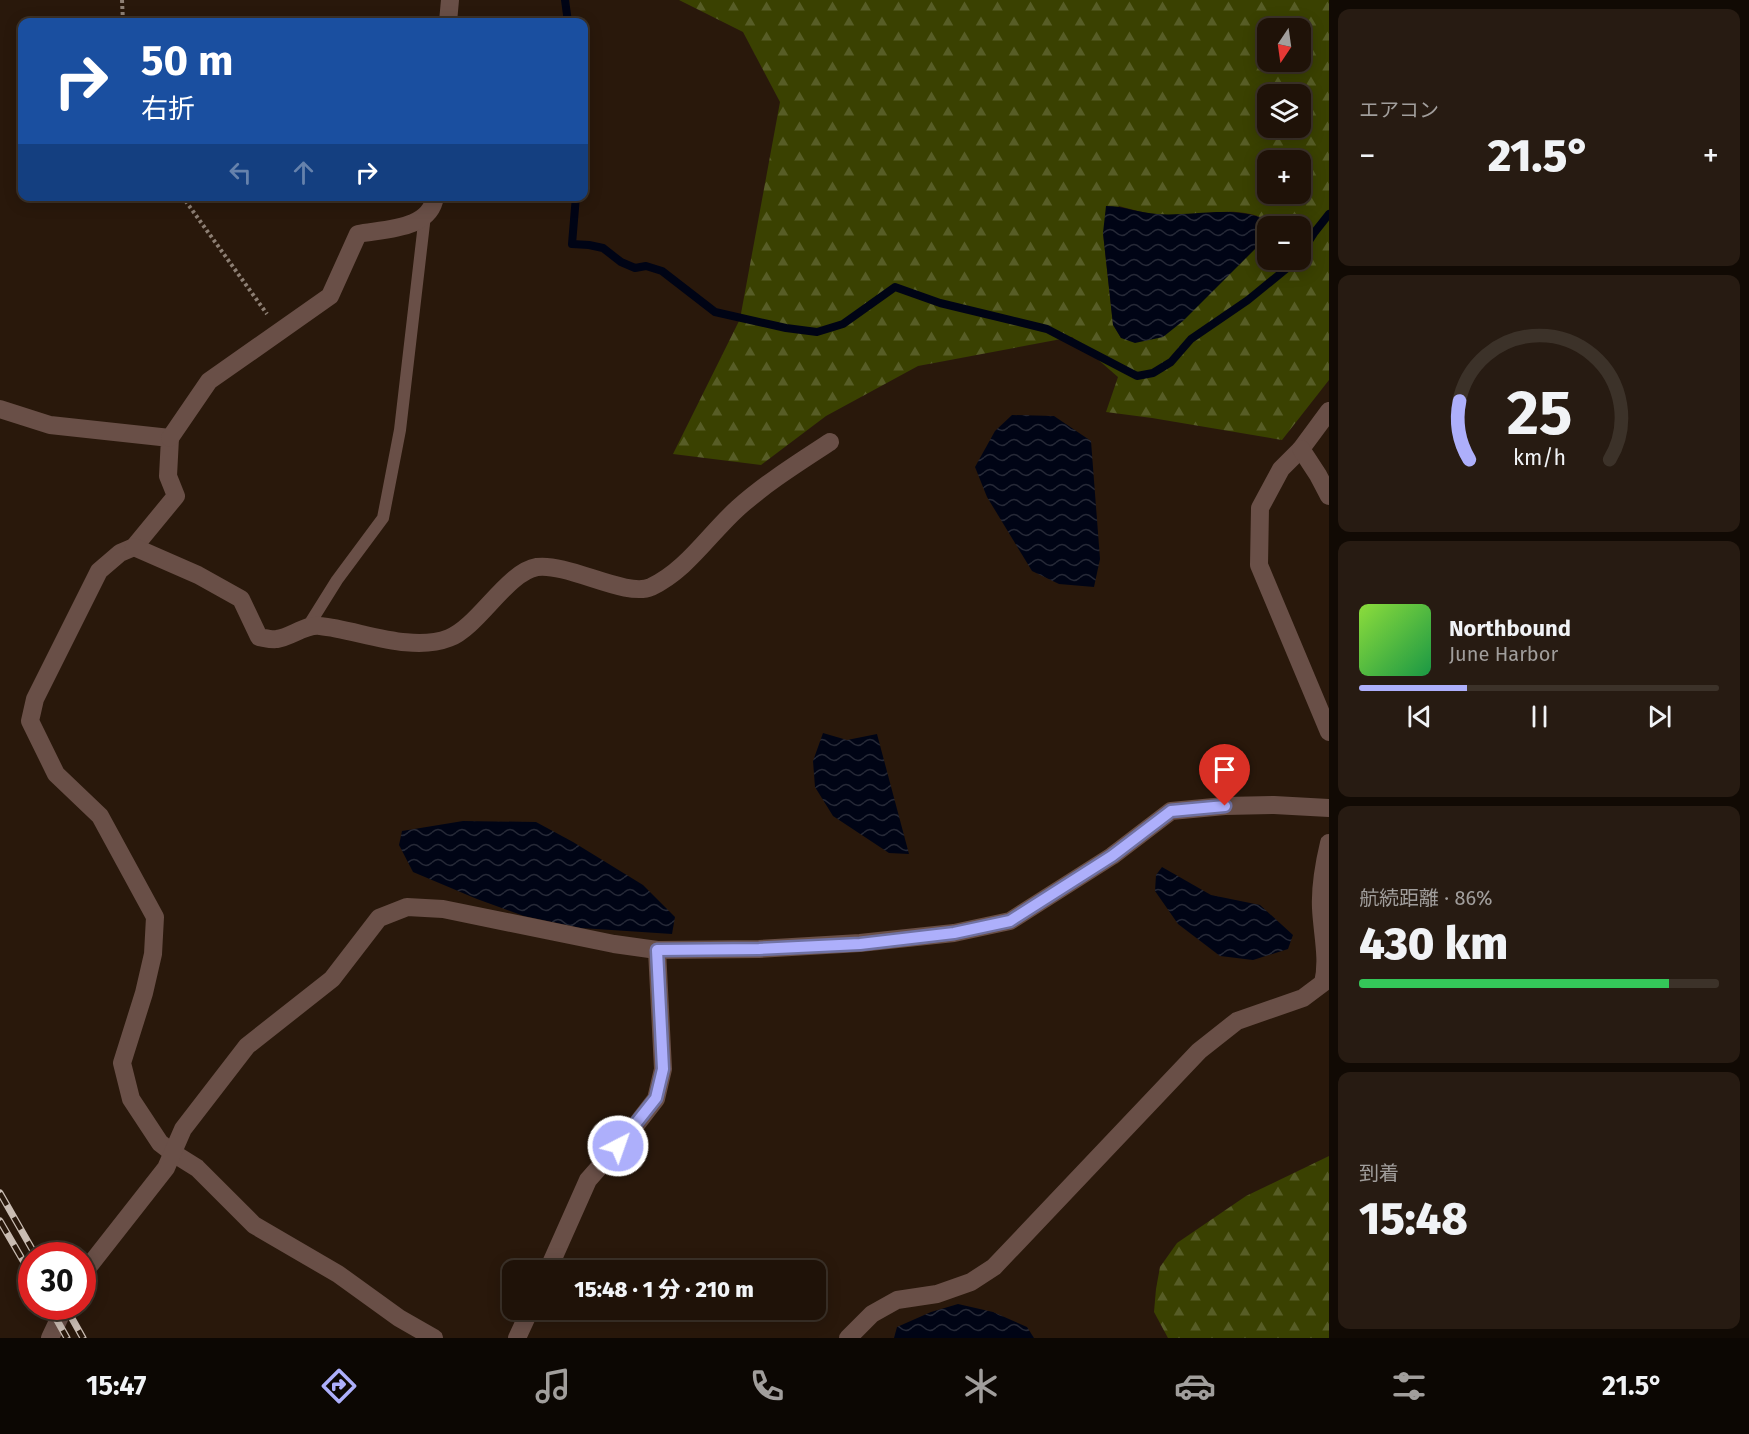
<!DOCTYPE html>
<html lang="ja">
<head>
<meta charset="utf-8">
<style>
  :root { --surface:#1f1208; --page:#271b12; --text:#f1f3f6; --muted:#a19e9c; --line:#3c3229; --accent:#adaffb }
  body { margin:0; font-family:"Fira Sans","Noto Sans JP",sans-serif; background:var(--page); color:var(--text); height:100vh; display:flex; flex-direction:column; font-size:22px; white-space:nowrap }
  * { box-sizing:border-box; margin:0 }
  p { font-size:20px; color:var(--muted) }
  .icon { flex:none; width:33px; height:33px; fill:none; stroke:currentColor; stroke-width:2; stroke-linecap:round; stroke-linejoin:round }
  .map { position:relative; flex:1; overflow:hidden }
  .drawer { display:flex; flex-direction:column; gap:9px; padding:9px; background:#110a04; width:420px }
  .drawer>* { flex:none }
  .banner { position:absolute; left:18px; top:18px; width:570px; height:183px; border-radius:12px; box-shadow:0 3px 15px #0003,0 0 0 2px var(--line); background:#1a4fa0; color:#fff; overflow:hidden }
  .needle { width:39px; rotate:193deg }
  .fabs { position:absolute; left:1257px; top:18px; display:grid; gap:12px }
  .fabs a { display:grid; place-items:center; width:54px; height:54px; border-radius:12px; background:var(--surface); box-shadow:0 3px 15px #0003,0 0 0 2px var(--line); font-size:30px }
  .speed { position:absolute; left:18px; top:1242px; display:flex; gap:12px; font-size:30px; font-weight:700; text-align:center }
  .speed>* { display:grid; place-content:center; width:78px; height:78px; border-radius:50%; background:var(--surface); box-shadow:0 3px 15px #0003,0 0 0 2px var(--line); line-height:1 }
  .speed .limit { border:9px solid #d22; background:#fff; color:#111 }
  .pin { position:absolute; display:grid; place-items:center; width:51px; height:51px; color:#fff; margin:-62px -26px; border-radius:50% 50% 50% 0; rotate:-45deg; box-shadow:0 0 6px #0007 }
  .pin .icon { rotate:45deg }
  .me { position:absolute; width:66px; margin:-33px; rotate:41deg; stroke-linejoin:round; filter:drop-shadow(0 0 4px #0008) }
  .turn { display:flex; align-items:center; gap:21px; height:126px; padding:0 24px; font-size:27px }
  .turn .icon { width:78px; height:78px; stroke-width:2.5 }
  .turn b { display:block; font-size:42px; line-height:51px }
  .lanes { display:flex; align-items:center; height:57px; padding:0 24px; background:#0003; justify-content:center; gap:30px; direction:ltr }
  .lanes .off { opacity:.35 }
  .big { font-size:45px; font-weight:800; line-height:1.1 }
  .drawer .tile { flex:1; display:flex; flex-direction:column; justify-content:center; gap:9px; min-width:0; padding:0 21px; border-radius:12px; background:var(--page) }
  .drawer .dial { align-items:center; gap:0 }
  .dial svg { height:156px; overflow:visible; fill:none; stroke:var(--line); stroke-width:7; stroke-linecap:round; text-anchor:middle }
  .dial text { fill:var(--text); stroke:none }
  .song { display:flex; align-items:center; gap:18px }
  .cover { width:72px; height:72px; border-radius:9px; background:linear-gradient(135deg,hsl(90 70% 55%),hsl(140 70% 35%)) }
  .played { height:6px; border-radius:3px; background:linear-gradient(90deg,var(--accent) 30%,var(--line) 30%) }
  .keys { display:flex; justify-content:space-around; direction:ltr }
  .heat { display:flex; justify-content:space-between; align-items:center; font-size:33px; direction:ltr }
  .charge { height:9px; border-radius:4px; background:linear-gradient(90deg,#34c759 86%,var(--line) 0) }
  .trip { position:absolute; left:502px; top:1260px; width:324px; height:60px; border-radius:12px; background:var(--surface); box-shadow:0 3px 15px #0003,0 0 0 2px var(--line); font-weight:800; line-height:60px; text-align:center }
  .menu { display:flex; height:96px; justify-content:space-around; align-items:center; background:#0c0703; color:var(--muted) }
  .menu .icon { width:42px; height:42px }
  .menu .on { color:var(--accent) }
  .menu b { font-size:27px; color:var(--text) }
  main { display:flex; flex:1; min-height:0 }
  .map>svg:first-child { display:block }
  .forest { fill:url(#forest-firs); fill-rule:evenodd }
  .water { fill:url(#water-waves) }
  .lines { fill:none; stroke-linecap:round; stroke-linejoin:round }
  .stream { stroke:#000415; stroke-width:8 }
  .path { stroke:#8d7f74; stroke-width:4; stroke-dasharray:3 3; stroke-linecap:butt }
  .lane { stroke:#694f47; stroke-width:12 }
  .street { stroke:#694f47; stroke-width:18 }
  .rail-casing { stroke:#cabdb3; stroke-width:7 }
  .rail { stroke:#29180b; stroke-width:4.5; stroke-dasharray:14; stroke-linecap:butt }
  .route-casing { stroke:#7072a3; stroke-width:15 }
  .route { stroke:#adaffb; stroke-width:10 }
</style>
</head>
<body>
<main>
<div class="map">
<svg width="1329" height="1338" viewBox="0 0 1329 1338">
  <defs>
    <pattern id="forest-firs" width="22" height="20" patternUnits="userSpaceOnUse" patternTransform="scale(1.5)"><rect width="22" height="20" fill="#3a4101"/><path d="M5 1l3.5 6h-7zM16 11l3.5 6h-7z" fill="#575d26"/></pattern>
    <pattern id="water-waves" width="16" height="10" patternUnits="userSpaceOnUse" patternTransform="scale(1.5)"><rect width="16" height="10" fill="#000415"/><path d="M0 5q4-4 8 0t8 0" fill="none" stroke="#262937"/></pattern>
  </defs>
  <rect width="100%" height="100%" fill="#29180b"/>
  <!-- forest -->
  <g class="forest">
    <path d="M679 0H1329V380L1282 440 1152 418 1106 412 1118 377 1072 337 918 366 826 416 761 465 673 454 740 319 780 102 743 32ZM1268 28H1300V62H1268ZM1268 94H1300V128H1268ZM1268 160H1300V194H1268ZM1119 206C1137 211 1155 216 1174 215 1205 215 1244 204 1271 223V226H1300V260H1268L1267 237 1218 285 1121 338 1113 324 1103 233Z"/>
    <path d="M1329 1156V1338H1168L1154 1312 1156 1289 1160 1267 1177 1243 1246 1196Z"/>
  </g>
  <!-- water -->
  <g class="water">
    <path d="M1106 206C1124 206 1139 213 1157 214 1191 217 1242 203 1271 223V226H1268L1267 237 1183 321 1163 337 1135 343 1121 338 1113 325 1103 233Z"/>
    <path d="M1012 415 1054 416 1091 441 1100 559 1094 587 1059 584 1032 571 987 497 975 467 995 431Z"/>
    <path d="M823 733 847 740 877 734 909 854 889 853 833 816 815 787 813 761Z"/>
    <path d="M463 821 536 822 573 842 643 885 675 917 672 934 581 928 524 916 477 899 413 872 399 845 402 831Z"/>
    <path d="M1162 867 1211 895 1260 905 1293 935 1288 949 1253 960 1220 956 1178 924 1155 891 1156 875Z"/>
    <path d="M958 1304 993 1312 1027 1327 1034 1338H894L897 1327 931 1312Z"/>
  </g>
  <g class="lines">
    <!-- stream -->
    <g class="stream">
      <path d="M565 0 568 22"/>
      <path d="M576 196 572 244 589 245 603 248 621 262 635 268 646 266 662 271 715 312 786 328 817 332 843 324 895 287 940 303 1047 329 1137 376 1153 373 1171 362 1191 339 1248 300 1297 260"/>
      <path d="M1300 255 1314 233 1329 214"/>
    </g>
    <!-- path -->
    <g class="path">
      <path d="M122 0 123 22"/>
      <path d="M182 196 267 314"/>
    </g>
    <!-- lane -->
    <path class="lane" d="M307 628 337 580 383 518 400 430 425 215"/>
    <!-- street -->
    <g class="street">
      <path d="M448 22 450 0"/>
      <path d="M0 409 50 425 170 438 168 476 176 496 134 547 120 553 99 571 35 699 30 721 56 774 100 816 155 917 153 954 144 993 122 1063 131 1099 160 1143 173 1153 197 1168 254 1225 338 1274 399 1318 434 1338"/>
      <path d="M1329 411 1301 449 1281 469 1260 508 1259 565 1329 732"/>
      <path d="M170 438 209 381 330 296 358 234C384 229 431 230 435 196"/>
      <path d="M1301 449 1318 475 1329 496"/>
      <path d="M134 547 198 575 241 599 259 637C265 638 272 640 277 639 291 637 306 624 320 626 359 630 411 653 449 638 478 627 507 572 537 567 569 563 626 598 651 587 687 570 709 534 738 508 766 483 798 463 830 442"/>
      <path d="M548 1270 588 1180 632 1130 656 1099 663 1069 657 950"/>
      <path d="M82 1275 166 1168 183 1129 247 1046 332 979 379 918 407 907 443 909 614 944 657 950 759 949 860 943 954 933 1010 921 1112 856 1171 811 1225 806 1274 805 1329 808"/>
      <path d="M50 1338 65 1306"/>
      <path d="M517 1338 530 1310"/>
      <path d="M848 1338 872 1314 897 1300 937 1294 971 1282 994 1267 1199 1051 1237 1021 1303 998 1323 983C1329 959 1322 933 1321 908 1320 887 1324 864 1329 843"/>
    </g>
    <!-- rail casing -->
    <g class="rail-casing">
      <g id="rail">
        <path d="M0 1193 36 1256"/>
        <path d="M0 1221 32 1276"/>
        <path d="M49 1306 67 1338"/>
        <path d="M65 1306 83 1338"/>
      </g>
    </g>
    <!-- rail -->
    <use href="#rail" class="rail"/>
  </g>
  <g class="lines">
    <!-- route casing -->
    <g class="route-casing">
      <path id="route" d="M618 1146 656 1098 663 1069 657 950 759 949 860 944 954 933 1010 921 1112 856 1171 811 1225 806"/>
    </g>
    <!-- route -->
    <use href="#route" class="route"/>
  </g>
</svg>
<div class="fabs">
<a><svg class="needle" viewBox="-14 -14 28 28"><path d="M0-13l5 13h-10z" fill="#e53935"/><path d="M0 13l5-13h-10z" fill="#a19e9c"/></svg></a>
<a><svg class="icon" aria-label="layers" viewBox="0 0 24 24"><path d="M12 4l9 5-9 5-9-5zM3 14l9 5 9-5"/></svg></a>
<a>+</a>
<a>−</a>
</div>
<div class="speed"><div class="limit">30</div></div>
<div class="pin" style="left:1225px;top:806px;background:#d93025"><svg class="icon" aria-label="arrive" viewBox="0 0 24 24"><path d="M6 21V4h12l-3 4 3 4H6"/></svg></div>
<svg class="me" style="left:618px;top:1146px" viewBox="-20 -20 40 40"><circle r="17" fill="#adaffb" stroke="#fff" stroke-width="3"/><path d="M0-11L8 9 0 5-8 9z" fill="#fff"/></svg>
<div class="trip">15:48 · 1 分 · 210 m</div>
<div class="banner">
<div class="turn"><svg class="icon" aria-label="right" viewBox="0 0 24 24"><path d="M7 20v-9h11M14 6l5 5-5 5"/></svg><div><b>50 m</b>右折</div></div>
<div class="lanes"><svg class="icon off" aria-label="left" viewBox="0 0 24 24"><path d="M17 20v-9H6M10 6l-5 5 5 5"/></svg><svg class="icon off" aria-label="ahead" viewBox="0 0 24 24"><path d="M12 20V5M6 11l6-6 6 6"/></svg><svg class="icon" aria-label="right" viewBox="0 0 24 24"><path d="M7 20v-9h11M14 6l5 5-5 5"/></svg></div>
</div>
</div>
<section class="drawer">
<div class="tile"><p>エアコン</p>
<div class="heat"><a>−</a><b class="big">21.5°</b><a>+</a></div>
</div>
<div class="tile dial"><svg viewBox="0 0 100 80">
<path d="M14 69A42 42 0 1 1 86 69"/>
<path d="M14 69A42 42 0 0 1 9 39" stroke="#adaffb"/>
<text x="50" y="56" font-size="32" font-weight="700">25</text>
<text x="50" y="72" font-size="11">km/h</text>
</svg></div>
<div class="tile">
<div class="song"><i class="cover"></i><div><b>Northbound</b><p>June Harbor</p></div></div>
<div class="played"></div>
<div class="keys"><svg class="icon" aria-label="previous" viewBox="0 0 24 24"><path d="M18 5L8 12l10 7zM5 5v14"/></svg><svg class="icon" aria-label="pause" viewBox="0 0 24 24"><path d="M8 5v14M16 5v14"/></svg><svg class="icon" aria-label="next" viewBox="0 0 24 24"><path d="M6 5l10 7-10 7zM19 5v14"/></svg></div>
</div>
<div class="tile"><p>航続距離 · 86%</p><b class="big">430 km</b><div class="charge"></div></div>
<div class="tile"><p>到着</p><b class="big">15:48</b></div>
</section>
</main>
<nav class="menu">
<b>15:47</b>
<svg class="icon on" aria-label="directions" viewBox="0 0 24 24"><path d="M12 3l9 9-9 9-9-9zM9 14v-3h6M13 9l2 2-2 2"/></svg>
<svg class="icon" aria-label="music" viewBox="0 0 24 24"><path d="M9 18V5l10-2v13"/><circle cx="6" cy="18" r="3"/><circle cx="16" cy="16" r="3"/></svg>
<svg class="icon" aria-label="phone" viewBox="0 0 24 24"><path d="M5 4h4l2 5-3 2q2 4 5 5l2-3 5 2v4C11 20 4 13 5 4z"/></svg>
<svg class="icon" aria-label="climate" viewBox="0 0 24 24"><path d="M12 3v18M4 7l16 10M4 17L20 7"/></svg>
<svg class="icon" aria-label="car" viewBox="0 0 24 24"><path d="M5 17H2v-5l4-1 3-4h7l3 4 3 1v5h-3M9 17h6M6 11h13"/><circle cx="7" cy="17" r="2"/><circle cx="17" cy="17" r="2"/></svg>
<svg class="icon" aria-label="filters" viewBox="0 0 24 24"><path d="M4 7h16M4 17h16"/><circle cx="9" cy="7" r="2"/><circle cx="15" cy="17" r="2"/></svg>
<b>21.5°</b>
</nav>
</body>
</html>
